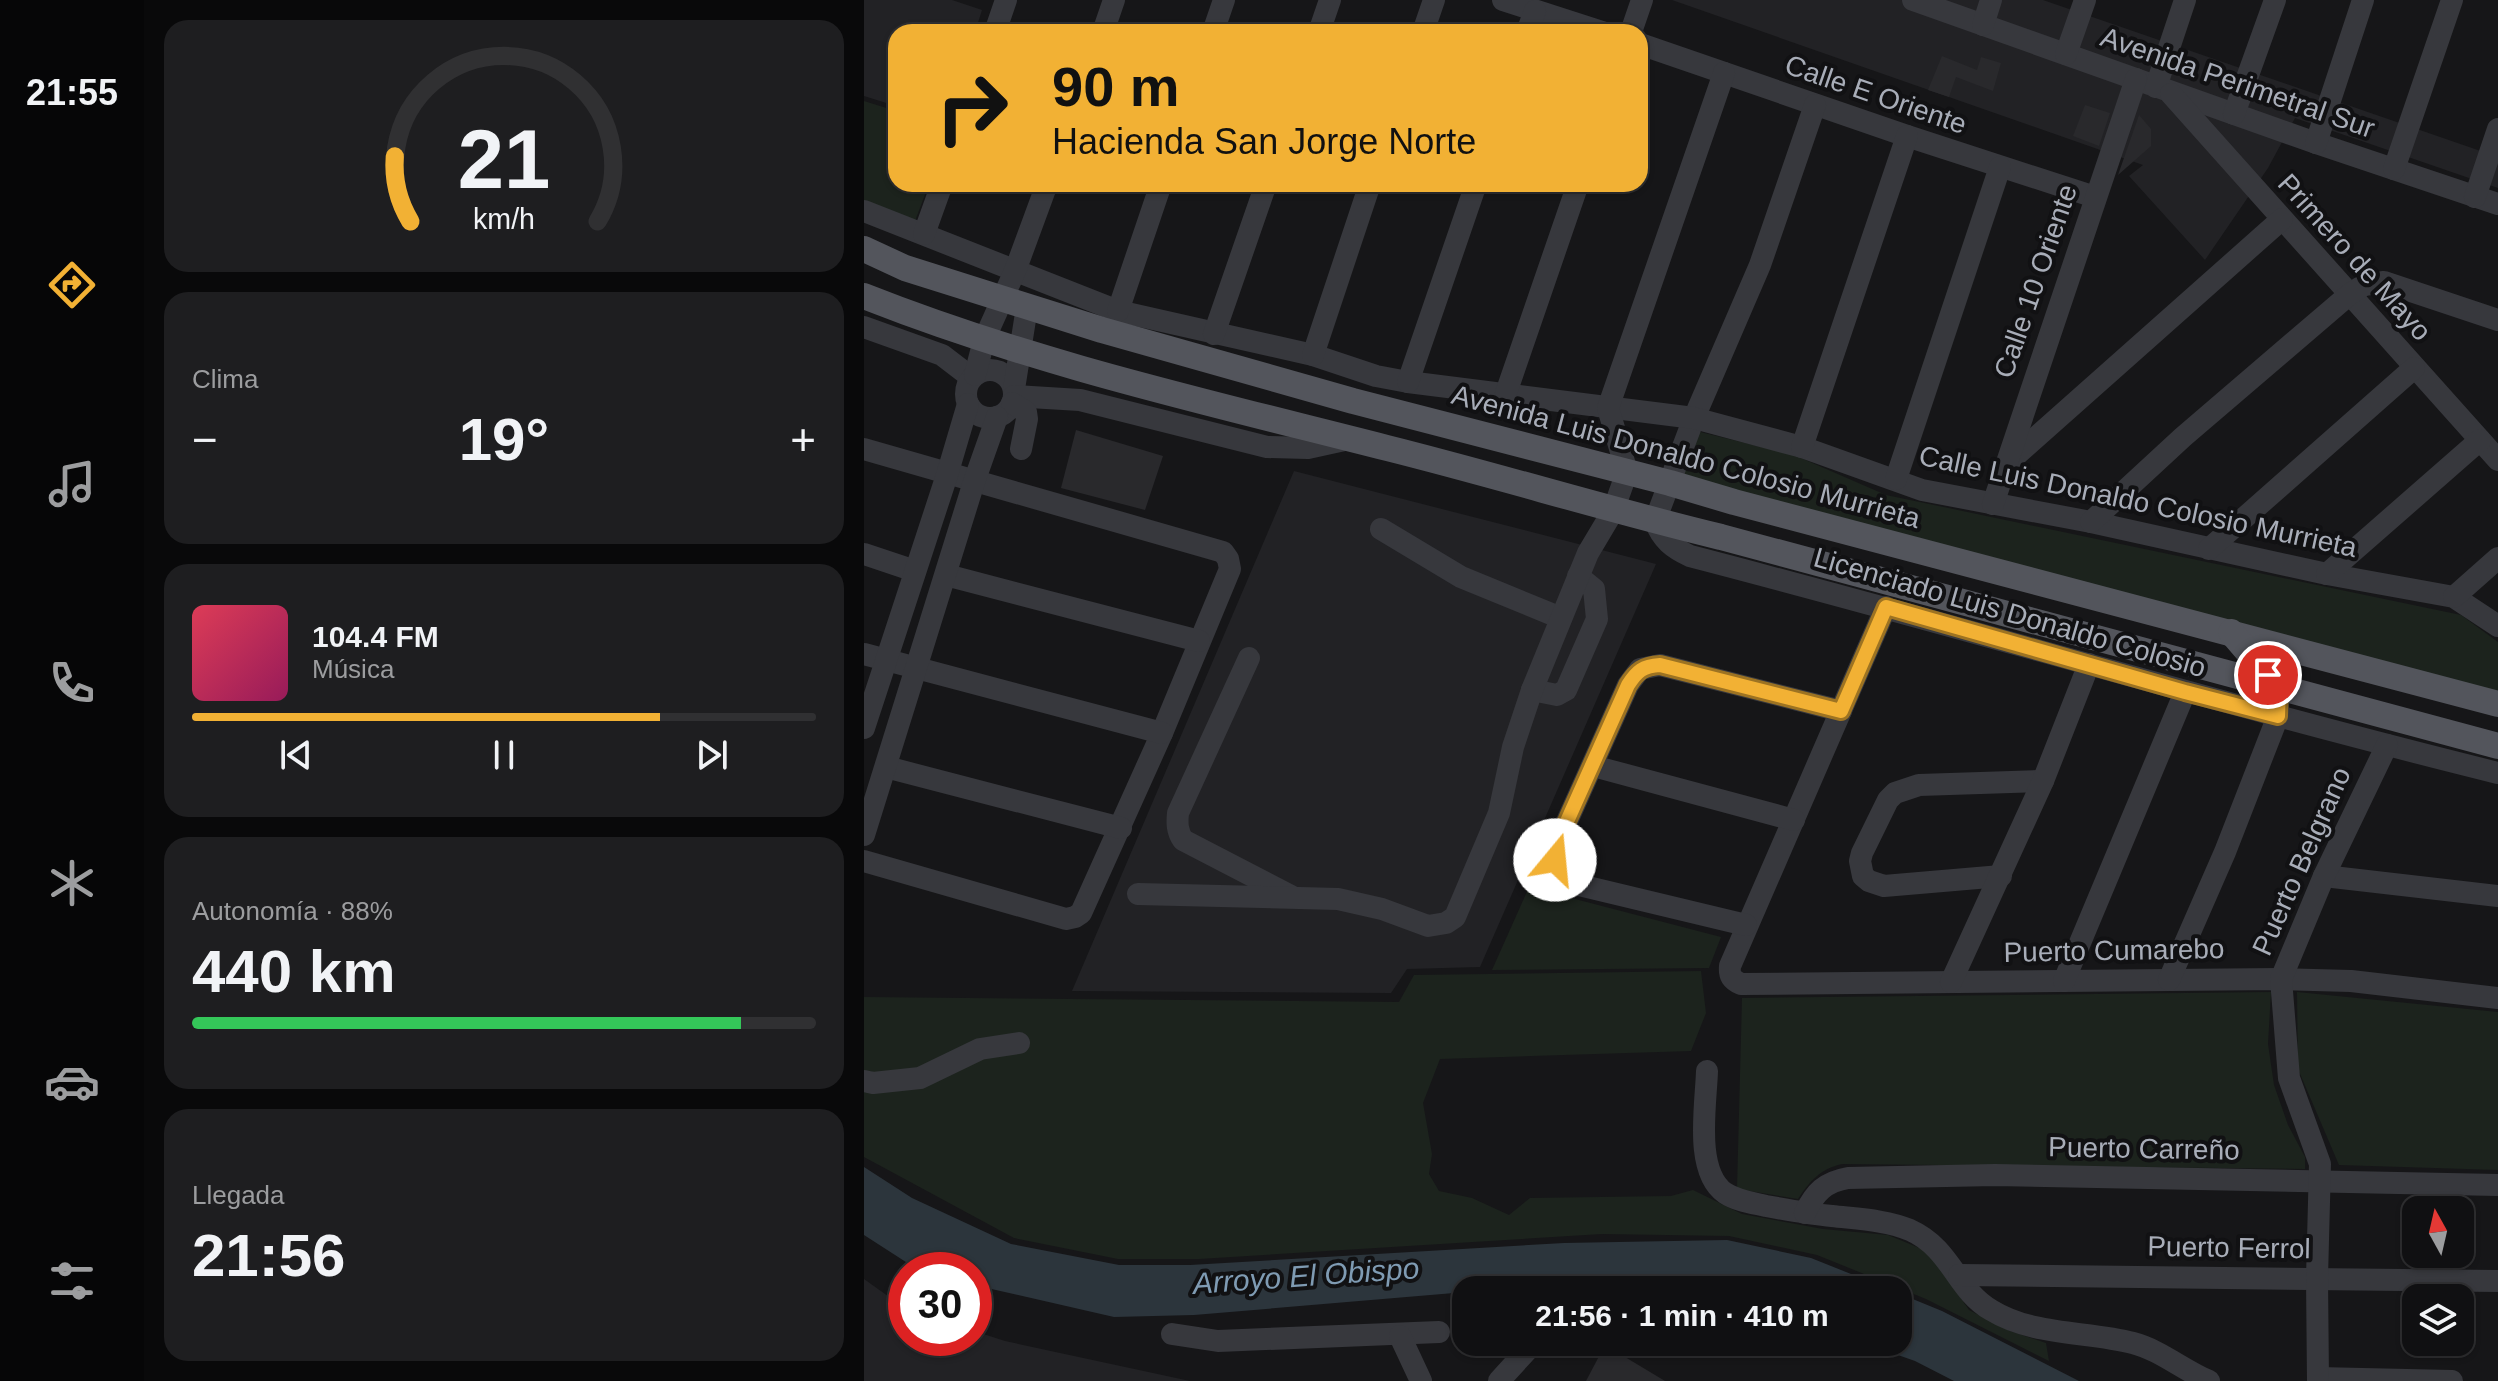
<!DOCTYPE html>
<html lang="es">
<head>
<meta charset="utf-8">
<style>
  :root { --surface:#101012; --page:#1e1e20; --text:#f1f3f6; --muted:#9c9d9f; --line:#303032; --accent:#f2b134 }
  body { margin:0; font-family:Arial,sans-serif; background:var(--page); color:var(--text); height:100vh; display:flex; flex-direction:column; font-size:30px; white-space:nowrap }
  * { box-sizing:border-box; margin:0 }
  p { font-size:26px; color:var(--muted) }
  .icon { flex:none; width:44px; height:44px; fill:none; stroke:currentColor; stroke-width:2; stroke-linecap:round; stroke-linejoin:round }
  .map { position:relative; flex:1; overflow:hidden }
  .drawer { display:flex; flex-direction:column; gap:20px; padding:20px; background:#09090a; width:720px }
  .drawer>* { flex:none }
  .guide { position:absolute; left:24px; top:24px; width:760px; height:168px; border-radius:24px; box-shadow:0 2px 6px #0004,0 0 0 2px var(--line); background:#f2b134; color:#111; overflow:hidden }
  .needle { width:52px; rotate:352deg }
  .tools { position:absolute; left:1538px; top:1196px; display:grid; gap:16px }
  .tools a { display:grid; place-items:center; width:72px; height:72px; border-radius:16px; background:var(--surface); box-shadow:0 2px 6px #0004,0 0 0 2px var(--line); font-size:40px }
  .speed { position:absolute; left:24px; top:1252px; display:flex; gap:16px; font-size:40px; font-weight:700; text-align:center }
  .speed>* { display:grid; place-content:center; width:104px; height:104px; border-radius:50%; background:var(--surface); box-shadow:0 2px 6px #0004,0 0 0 2px var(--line); line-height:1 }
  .speed .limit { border:12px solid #d22; background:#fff; color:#111 }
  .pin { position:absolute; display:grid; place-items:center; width:68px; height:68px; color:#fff; margin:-34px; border:4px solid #fff; border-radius:50%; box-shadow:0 2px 8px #0007 }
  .me { position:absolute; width:88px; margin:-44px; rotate:17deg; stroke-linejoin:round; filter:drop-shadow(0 0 6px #0008) }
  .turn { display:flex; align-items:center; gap:28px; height:168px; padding:0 32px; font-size:36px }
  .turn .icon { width:104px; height:104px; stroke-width:2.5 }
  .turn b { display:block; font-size:56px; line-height:68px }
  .big { font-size:60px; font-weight:700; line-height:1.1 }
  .drawer .card { flex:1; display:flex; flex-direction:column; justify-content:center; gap:12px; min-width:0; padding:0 28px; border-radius:24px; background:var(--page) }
  .drawer .dial { align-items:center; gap:0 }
  .dial svg { height:208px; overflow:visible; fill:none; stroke:var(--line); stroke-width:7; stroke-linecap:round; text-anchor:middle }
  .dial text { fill:var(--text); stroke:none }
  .song { display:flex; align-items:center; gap:24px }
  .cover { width:96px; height:96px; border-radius:12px; background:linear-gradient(135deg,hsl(350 70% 55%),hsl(330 70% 35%)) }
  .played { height:8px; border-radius:4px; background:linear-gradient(90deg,var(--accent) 75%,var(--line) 75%) }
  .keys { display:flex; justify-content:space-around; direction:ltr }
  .heat { display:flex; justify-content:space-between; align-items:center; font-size:44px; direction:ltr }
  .charge { height:12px; border-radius:6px; background:linear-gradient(90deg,#34c759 88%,var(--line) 0) }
  .trip { position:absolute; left:588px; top:1276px; width:460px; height:80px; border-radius:24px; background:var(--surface); box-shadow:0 2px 6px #0004,0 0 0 2px var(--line); font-weight:700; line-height:80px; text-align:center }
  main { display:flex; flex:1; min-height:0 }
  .menu { display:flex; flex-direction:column; width:144px; justify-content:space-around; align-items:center; background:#060607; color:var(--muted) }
  .menu .icon { width:56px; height:56px }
  .menu .current { color:var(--accent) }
  .menu b { font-size:36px; color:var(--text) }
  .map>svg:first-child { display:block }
  .built { fill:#222225 }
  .green { fill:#1c231d }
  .water { fill:#2c353c }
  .building { fill:#29292c }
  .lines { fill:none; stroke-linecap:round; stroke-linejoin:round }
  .minor { stroke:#37383d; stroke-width:22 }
  .major { stroke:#53555c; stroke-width:26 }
  .route-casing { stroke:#9d7322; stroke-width:20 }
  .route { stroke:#f2b134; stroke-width:14 }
  .labels { text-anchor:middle; stroke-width:8; stroke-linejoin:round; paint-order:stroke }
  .street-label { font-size:28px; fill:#a8adb8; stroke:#111113 }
  .water-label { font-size:30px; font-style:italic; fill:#7f9bb3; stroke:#111113 }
</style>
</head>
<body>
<main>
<nav class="menu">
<b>21:55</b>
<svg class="icon current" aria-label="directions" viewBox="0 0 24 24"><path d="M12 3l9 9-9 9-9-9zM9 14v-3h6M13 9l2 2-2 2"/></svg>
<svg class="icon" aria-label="music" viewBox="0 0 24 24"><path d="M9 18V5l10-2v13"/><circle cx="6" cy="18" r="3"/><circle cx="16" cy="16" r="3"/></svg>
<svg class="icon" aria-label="phone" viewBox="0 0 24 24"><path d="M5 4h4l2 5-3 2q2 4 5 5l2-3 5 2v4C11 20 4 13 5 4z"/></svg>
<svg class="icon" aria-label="climate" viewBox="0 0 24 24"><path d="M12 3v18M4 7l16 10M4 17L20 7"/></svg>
<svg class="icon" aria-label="car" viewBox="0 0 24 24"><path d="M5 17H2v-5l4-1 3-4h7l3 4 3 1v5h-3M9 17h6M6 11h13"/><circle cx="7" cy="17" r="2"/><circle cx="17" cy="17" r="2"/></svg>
<svg class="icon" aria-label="filters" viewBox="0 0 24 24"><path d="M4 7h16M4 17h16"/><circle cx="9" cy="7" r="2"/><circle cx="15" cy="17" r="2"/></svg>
</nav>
<section class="drawer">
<div class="card dial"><svg viewBox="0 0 100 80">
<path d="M14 69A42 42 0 1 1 86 69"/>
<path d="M14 69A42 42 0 0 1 8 44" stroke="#f2b134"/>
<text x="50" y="56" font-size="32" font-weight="700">21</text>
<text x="50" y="72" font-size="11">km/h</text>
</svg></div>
<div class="card"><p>Clima</p>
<div class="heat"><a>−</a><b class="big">19°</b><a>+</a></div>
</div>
<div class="card">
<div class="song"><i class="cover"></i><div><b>104.4 FM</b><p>Música</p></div></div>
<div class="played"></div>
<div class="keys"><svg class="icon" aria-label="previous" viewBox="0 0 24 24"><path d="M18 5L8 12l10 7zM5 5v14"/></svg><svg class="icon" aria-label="pause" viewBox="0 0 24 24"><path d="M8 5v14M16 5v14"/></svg><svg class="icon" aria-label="next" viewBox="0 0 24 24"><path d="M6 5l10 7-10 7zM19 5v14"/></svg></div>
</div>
<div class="card"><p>Autonomía · 88%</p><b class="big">440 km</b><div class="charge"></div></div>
<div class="card"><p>Llegada</p><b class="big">21:56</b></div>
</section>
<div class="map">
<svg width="1634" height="1381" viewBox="0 0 1634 1381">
  <rect width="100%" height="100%" fill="#161618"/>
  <!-- built -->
  <g class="built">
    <path d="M0 0H88L118 10 111 32H32V106L0 96Z"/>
    <path d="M808 0H1179L1634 157V188L1431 118 1404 168 1341 260 1265 176 1279 165Z"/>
    <path d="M430 471 792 564 616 967 543 969 527 993 208 991Z"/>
    <path d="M0 1279 42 1309V1338H110V1331L141 1341 326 1381H0Z"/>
  </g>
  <!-- green -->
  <g class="green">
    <path d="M0 101 32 111V184H65L51 221 0 200Z"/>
    <path d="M828 430 930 455 1022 495 1597 615 1634 642V697L819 476Z"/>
    <path d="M665 887 857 937 845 968 628 970Z"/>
    <path d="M837 971 842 1013 827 1051 576 1059 559 1103 568 1154 565 1174 575 1191 608 1198 645 1215 666 1198 807 1196 829 1190 878 1214 959 1229 1024 1235 1065 1252 1105 1310 1146 1331 1182 1343 1185 1361 1062 1299 953 1255 865 1236 738 1234 335 1259H254L150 1238 0 1157V997L535 1002 550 975Z"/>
    <path d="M1407 992 1404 1044 1410 1085 1424 1125 1441 1157V1169L978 1164C956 1169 946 1181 934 1199L873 1189 878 998Z"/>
    <path d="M1433 992 1634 1012V1170L1475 1165 1434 1069Z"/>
  </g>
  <!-- water -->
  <g class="water">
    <path d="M0 1167 48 1198 147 1244 255 1265H326L700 1243 863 1240 947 1258 1027 1290H824L768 1281 602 1290V1292L330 1315 250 1317 110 1285V1270H63L45 1264 0 1235Z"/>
    <path d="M1034 1293 1078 1311 1215 1381H1090L1051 1361 997 1342H1034Z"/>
  </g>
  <!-- building -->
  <g class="building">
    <path d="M1078 56 1113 70 1117 57 1137 63 1129 91 1092 77 1085 97 1064 90Z"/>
    <path d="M1221 105 1246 113 1235 146 1209 136Z"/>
    <path d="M1275 115 1287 129V146L1254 175Z"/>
    <path d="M212 430 299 456 281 510 197 488Z"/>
    <path d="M741 1345 801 1381H722Z"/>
  </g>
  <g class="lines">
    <!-- minor -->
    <g class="minor">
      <path d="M639 0 738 32"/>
      <path d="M1049 0 1452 143 1634 204"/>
      <path d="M1119 25 1127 0"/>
      <path d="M131 32 142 0"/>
      <path d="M239 32 250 0"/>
      <path d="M349 32 360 0"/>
      <path d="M455 32 466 0"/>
      <path d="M559 32 570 0"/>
      <path d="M663 32 671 11"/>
      <path d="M767 32 778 0"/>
      <path d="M776 44 1043 136 1231 197"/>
      <path d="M1202 54 1221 0"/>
      <path d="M1292 87 1321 0"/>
      <path d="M1307 94 1634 460"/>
      <path d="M951 105 896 265 830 418 791 521C798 540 809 548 826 556 1096 626 1363 706 1634 773"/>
      <path d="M1370 114 1411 0"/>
      <path d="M1452 143 1499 0"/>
      <path d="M1530 169 1588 0"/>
      <path d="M1611 197 1634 129"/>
      <path d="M0 211 254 311 449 355 512 376 544 382 830 418 938 447 1058 490 1227 522 1463 574 1590 597 1634 626"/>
      <path d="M60 234 78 184"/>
      <path d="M254 311 297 184"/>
      <path d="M0 327 78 355 108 378"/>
      <path d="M350 334 402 184"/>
      <path d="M449 355 506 184"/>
      <circle cx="126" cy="394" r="24"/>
      <path d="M111 375 120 340 151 271 183 184"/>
      <path d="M544 382 612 184"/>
      <path d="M150 389 163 307"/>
      <path d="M642 393 714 184"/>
      <path d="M150 396 216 400 403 447 444 448 485 439"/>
      <path d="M148 403 162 412 163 419 157 449"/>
      <path d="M938 447 1043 136"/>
      <path d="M0 449 359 552 364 559 366 569 298 733 217 913 211 917 202 919 0 861"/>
      <path d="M1141 465 1418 219"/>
      <path d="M1032 479 1136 167"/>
      <path d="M1129 504 1272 79"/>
      <path d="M1227 522 1319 437 1486 294 1500 285 1520 282 1634 320"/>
      <path d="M517 529 597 577 697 618"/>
      <path d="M1345 549 1550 368"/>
      <path d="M0 554 51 571"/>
      <path d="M1463 574 1616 440"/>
      <path d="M82 575 335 641"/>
      <path d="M1590 597 1634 558"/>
      <path d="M1022 607 866 966C865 976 868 980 877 984L1417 979 1487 981 1634 998"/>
      <path d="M0 654 298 733"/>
      <path d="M385 658 314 813C313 823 313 831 319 840L427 896"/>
      <path d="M668 690 693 695 702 690 733 619 730 589 714 576"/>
      <path d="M0 728 83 475 104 404"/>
      <path d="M729 766 930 820"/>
      <path d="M22 767 257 828"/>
      <path d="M0 835 110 482 133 417"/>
      <path d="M1137 876 1020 886 1005 881 999 876 996 861 998 853 1024 800 1031 793 1055 785 1179 781"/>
      <path d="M1460 876 1634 896"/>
      <path d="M274 894 474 899 518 909 564 926 582 923 591 917 635 813 649 747 668 690 724 553 749 511 763 472 744 408 860 73"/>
      <path d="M882 925 711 884 702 878 691 860 696 837 764 685 776 669 796 665 977 711"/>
      <path d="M1305 980 1361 852 1414 716V701"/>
      <path d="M1200 981 1321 692"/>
      <path d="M1087 982 1179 781 1225 664"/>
      <path d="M843 1071C842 1105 830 1171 861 1193 873 1201 889 1203 902 1206 924 1210 946 1214 968 1216 994 1219 1022 1220 1046 1230 1088 1249 1092 1290 1127 1310 1169 1336 1223 1331 1269 1343 1296 1350 1319 1370 1345 1381"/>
      <path d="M0 1081 9 1083 56 1078 116 1049 155 1043"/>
      <path d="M941 1213C951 1192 961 1182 984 1178L1131 1175 1634 1185"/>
      <path d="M1095 1275 1634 1281"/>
      <path d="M308 1334 354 1341 575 1332"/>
      <path d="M536 1336 557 1381"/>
      <path d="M1454 1378 1588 1381"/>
      <path d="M635 1381 665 1348 688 1342"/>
      <path d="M1454 1381 1453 1278 1456 1164 1425 1078 1417 979 1460 876 1523 745"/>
    </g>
    <!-- major -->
    <g class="major">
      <path d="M0 249 41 268 238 330 489 401 806 483 870 502 1634 704"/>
      <path d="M0 296C169 363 347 403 523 448 635 476 745 510 857 537L1634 746"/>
      <path d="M1367 632 1415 688"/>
    </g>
  </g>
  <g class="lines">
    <!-- route casing -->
    <g class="route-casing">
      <path id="route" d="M691 860 696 837 764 685C773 671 779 666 796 665L977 711 1022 607 1321 692 1414 716 1415 688 1404 675"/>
    </g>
    <!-- route -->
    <use href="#route" class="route"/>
  </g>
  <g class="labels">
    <!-- street labels -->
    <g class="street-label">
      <text transform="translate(1374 82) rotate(19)" y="10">Avenida Perimetral Sur</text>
      <text transform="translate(1012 94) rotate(19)" y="10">Calle E Oriente</text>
      <text transform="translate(1491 257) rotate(48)" y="10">Primero de Mayo</text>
      <text transform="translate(1171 281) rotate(-71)" y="10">Calle 10 Oriente</text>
      <text transform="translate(822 456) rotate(15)" y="10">Avenida Luis Donaldo Colosio Murrieta</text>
      <text transform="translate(1274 501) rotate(12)" y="10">Calle Luis Donaldo Colosio Murrieta</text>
      <text transform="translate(1146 612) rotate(16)" y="10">Licenciado Luis Donaldo Colosio</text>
      <text transform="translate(1437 861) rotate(-66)" y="10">Puerto Belgrano</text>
      <text transform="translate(1250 950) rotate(-1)" y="10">Puerto Cumarebo</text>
      <text transform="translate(1280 1148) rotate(1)" y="10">Puerto Carreño</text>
      <text transform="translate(1365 1247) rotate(1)" y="10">Puerto Ferrol</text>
    </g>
    <!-- water labels -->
    <g class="water-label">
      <text transform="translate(442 1276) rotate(-4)" y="10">Arroyo El Obispo</text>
    </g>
  </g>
</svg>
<div class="tools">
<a><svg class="needle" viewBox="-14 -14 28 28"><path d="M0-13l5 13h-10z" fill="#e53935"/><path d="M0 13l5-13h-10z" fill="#9c9d9f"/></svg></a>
<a><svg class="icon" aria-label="layers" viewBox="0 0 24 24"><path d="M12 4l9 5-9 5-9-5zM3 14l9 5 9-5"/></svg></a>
</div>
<div class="speed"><div class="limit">30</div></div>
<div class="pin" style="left:1404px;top:675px;background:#d93025"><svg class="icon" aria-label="arrive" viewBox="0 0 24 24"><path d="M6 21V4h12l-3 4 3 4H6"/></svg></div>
<svg class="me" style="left:691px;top:860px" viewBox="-20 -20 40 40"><circle r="19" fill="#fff"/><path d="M0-13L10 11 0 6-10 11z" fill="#f2b134"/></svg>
<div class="trip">21:56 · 1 min · 410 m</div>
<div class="guide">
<div class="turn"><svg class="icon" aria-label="right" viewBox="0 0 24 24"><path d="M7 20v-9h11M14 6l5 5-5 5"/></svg><div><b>90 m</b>Hacienda San Jorge Norte</div></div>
</div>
</div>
</main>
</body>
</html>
